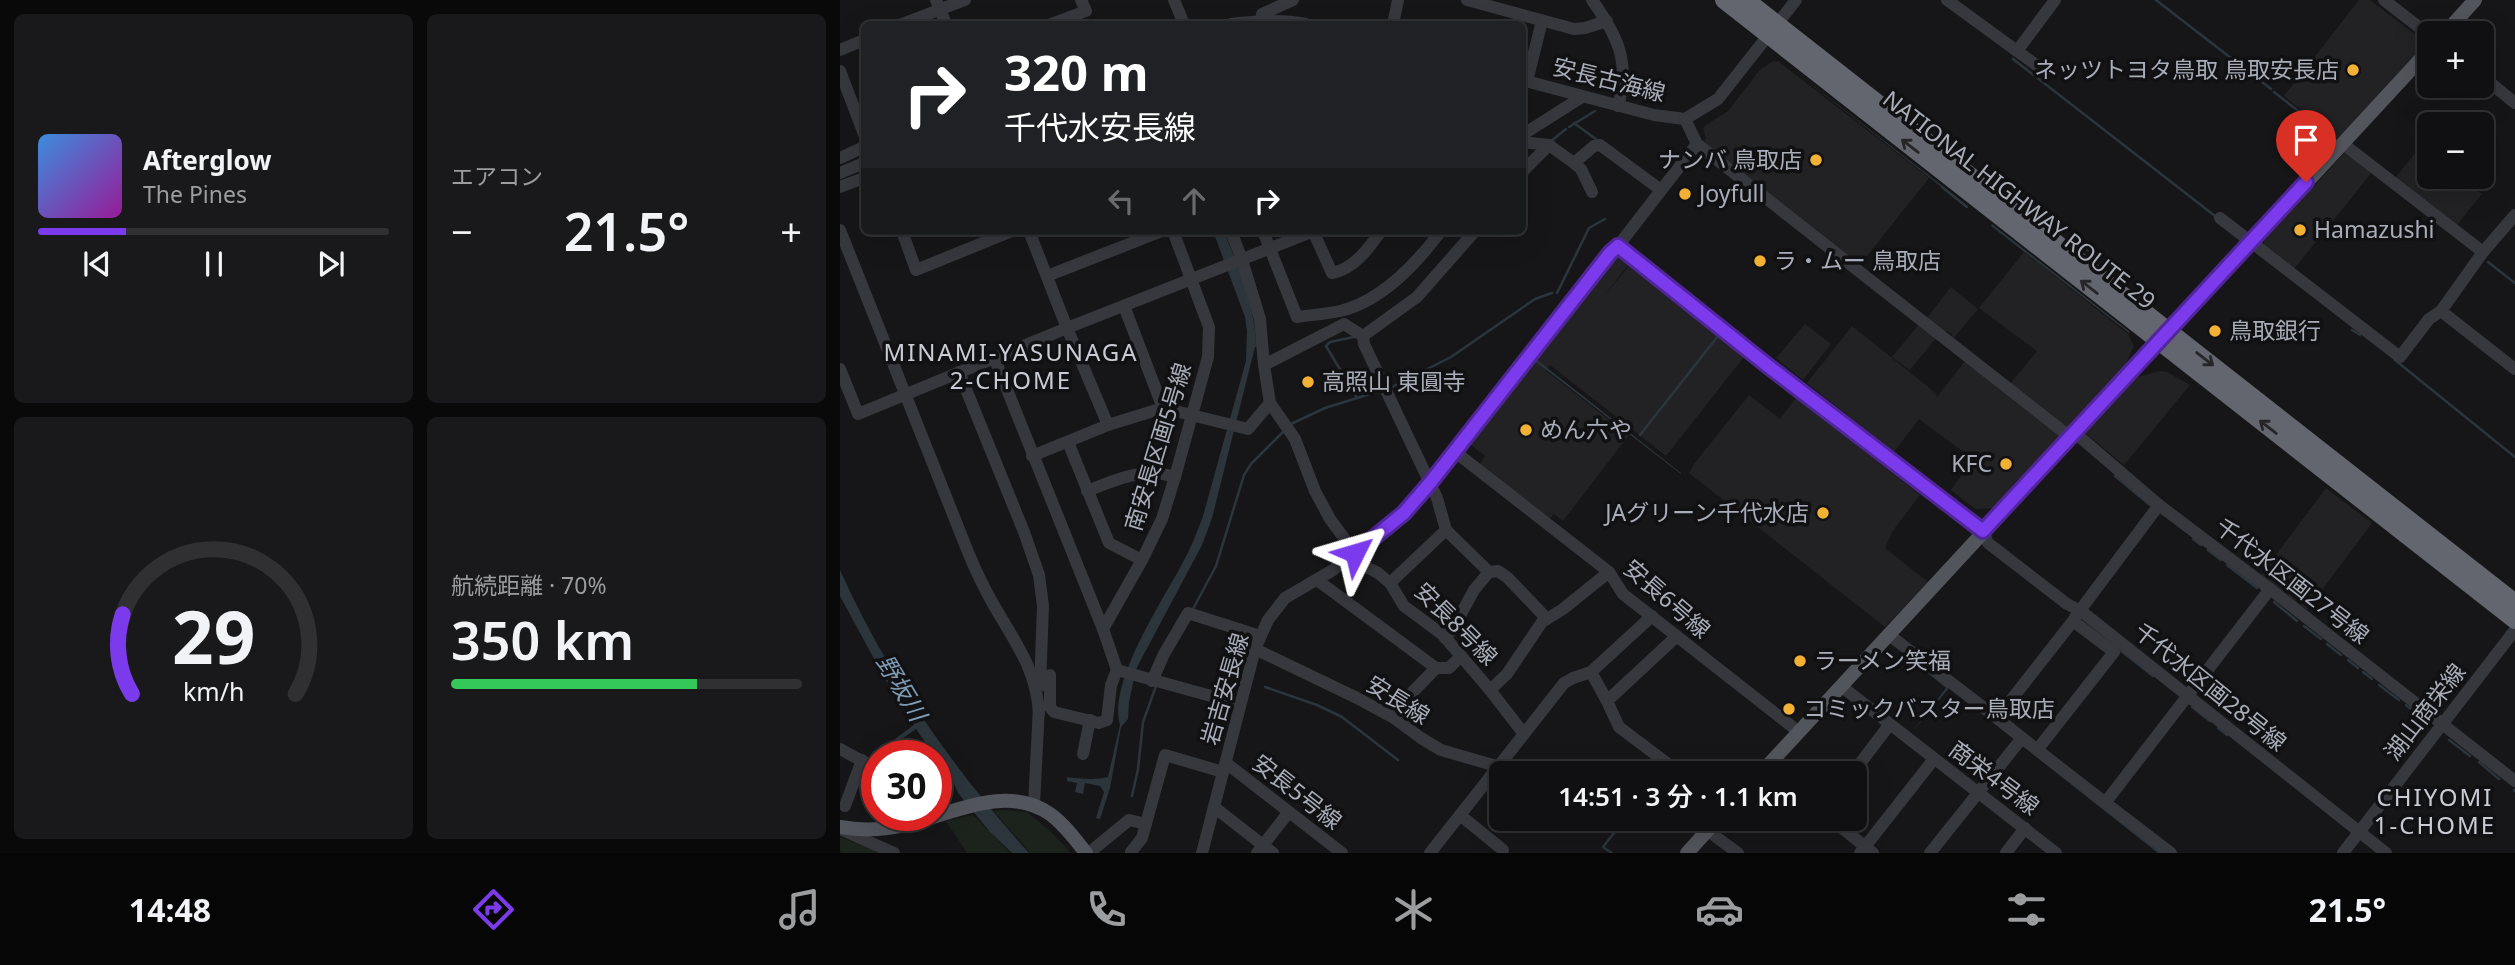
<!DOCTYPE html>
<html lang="ja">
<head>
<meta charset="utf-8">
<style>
  :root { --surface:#101012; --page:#19191b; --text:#f1f3f6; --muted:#9c9d9f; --line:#303032; --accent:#7c3aed }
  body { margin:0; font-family:"Noto Sans","Noto Sans JP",sans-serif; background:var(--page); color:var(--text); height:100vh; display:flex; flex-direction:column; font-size:26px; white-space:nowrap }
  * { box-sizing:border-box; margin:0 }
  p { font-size:23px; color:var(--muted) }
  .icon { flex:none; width:38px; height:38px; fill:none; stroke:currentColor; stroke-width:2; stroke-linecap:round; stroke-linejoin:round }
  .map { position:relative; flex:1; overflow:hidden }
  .sheet { display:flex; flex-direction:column; gap:14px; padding:14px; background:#09090a; width:840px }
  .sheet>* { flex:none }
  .banner { position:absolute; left:21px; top:21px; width:665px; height:214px; border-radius:10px; box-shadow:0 7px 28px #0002,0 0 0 2px var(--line); background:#202124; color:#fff; overflow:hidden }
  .buttons { position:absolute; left:1577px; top:21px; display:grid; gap:14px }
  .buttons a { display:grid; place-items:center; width:77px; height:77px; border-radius:10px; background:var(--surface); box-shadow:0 7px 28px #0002,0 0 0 2px var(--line); font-size:35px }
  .speed { position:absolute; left:21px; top:740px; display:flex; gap:14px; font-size:35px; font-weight:700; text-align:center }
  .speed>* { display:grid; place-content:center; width:91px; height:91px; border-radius:50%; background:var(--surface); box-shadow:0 7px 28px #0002,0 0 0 2px var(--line); line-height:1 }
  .speed .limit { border:10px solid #d22; background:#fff; color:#111 }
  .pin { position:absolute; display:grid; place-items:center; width:60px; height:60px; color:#fff; margin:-72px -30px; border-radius:50% 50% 50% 0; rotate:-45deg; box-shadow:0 0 7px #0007 }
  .pin .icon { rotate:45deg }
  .me { position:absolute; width:77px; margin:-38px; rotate:50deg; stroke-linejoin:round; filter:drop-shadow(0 0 5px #0008) }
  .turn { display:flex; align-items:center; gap:24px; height:147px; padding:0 28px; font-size:32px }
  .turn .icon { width:91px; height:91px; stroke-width:2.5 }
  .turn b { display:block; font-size:49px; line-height:60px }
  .lanes { display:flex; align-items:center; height:66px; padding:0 28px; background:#0003; justify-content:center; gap:35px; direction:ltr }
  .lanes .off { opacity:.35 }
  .big { font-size:52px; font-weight:600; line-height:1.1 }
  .sheet .widget { flex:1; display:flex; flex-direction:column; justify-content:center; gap:10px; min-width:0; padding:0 24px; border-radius:10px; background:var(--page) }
  .sheet .dial { align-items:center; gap:0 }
  .dial svg { height:182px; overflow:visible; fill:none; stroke:var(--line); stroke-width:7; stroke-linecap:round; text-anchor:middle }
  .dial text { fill:var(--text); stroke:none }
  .song { display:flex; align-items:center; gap:21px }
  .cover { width:84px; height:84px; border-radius:10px; background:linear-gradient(135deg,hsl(210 70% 55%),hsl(300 70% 35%)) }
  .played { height:7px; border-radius:4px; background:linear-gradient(90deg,var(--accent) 25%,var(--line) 25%) }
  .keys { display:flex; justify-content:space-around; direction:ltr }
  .heat { display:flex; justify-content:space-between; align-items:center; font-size:38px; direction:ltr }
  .charge { height:10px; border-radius:5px; background:linear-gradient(90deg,#34c759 70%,var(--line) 0) }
  .sheet .tiles { flex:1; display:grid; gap:14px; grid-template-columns:repeat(2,1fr) }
  .trip { position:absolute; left:649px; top:761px; width:378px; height:70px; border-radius:10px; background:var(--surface); box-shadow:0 7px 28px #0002,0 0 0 2px var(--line); font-weight:600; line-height:70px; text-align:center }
  .tab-bar { display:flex; height:112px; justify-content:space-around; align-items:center; background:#060607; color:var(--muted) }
  .tab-bar .icon { width:49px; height:49px }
  .tab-bar .active { color:var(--accent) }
  .tab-bar b { font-size:32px; color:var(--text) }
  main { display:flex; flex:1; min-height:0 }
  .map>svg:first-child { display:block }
  .built { fill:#222225 }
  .green { fill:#1c231d }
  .water { fill:#2c353c }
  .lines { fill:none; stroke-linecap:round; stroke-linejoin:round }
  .stream { stroke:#2c353c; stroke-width:2.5 }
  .minor { stroke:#37383d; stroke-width:12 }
  .major { stroke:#53555c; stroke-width:14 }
  .highway { stroke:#63666e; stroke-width:18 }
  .oneway { stroke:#26262a }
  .route-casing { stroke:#51269a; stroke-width:18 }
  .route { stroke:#7c3aed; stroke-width:12 }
  .poi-dot { fill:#f2b134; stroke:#111113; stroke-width:2.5 }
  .labels { text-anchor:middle; stroke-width:7; stroke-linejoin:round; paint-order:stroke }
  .poi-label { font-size:23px; fill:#a8adb8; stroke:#111113; text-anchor:start }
  .street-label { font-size:23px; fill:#a8adb8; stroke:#111113 }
  .neighbourhood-label { font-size:24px; letter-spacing:2px; fill:#c9ccd4; stroke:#111113 }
  .water-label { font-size:24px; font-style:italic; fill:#7f9bb3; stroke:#111113 }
</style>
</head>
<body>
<main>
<section class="sheet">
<div class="tiles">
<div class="widget">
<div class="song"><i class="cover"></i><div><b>Afterglow</b><p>The Pines</p></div></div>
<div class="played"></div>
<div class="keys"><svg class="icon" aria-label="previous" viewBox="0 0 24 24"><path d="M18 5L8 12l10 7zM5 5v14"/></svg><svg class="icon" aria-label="pause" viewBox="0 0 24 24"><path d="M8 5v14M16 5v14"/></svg><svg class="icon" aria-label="next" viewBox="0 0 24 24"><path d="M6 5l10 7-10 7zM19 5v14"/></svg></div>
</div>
<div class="widget"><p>エアコン</p>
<div class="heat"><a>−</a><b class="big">21.5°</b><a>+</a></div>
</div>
<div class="widget dial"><svg viewBox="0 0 100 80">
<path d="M14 69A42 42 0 1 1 86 69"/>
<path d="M14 69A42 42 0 0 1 10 34" stroke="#7c3aed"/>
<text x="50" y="56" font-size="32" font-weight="700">29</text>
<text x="50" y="72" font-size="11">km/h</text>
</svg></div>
<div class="widget"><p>航続距離 · 70%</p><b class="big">350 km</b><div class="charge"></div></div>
</div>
</section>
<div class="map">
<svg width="1675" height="853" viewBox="0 0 1675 853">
  <rect width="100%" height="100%" fill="#161618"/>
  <!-- built -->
  <g class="built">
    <path d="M1519 0H1530L1586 43 1497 139 1444 96Z"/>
    <path d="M933 61 939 62 1089 178 1019 266 864 142 866 139 863 128 866 125 888 111 919 71Z"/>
    <path d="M1589 141V177H1619L1642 194 1616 226 1555 178 1580 147 1583 149Z"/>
    <path d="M1504 153H1511L1533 171 1454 269 1424 246V241Z"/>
    <path d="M1184 252 1288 334 1294 346 1282 372 1228 431 1169 385 1197 351 1139 308Z"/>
    <path d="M775 255 788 265 761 300 789 266 904 357 826 456 710 365 706 371 789 435 723 521 714 514 707 521 638 467 645 456 626 441Z"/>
    <path d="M1111 287 1138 309 1113 339 1112 334 1106 330 1104 333 1086 319Z"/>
    <path d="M1080 323 1097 337 1070 370 1052 357Z"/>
    <path d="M965 324 991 344 963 380 936 358Z"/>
    <path d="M1012 326 1097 394 1096 398 1126 360 1222 438 1174 491 1154 508 1135 509 1111 490 1133 459 1079 419 1054 452 967 383Z"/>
    <path d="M1319 371 1327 372 1350 385 1284 465 1244 432 1294 378Z"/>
    <path d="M909 395 940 419 956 398 1080 495 1052 532 1045 548 1088 582 1045 627 849 473 854 464Z"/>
    <path d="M1486 488 1532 523 1467 610 1421 575Z"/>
  </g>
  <!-- green -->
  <g class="green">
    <path d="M165 810 187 812 211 832 231 853H190L154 811Z"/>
    <path d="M133 815 170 853H127L106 821Z"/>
    <path d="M0 837 42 853H3L0 852Z"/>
  </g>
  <!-- water -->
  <g class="water">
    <path d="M948 66 1105 188 1104 189Z"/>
    <path d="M1152 224 1290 332 1289 333 1151 226Z"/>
    <path d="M373 231H384C398 268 415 304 416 345L419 347H415L372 518 362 545 296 669 289 702 288 719 281 727 270 788 260 819 256 818 264 792 260 786 245 783 243 794 235 792 237 783 227 781V777C237 779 259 780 268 777L280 725C268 683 321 603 341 566 350 550 357 533 363 516L406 361 407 331 405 317Z"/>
    <path d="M692 356 841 473V474L691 358Z"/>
    <path d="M0 570C46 673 113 769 189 853H172L150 832 118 793 113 781 76 729 57 742 55 739 74 725 52 692 0 596Z"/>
    <path d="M1051 643 1325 853H1318L1109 688 1073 731 1106 688Z"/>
  </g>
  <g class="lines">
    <!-- stream -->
    <g class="stream">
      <path d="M1316 0 1431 89"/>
      <path d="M1173 59 1375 216"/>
      <path d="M1434 92 1495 140"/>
      <path d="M734 123 757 140"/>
      <path d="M729 127 755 111"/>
      <path d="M710 142 726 129"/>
      <path d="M1102 187 1127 207"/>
      <path d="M1176 193 1224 232"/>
      <path d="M1236 241 1259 258"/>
      <path d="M1648 262 1675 283"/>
      <path d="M717 293 749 228 765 219"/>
      <path d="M1512 330 1520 335"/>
      <path d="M514 337 490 342 486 346 517 398"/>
      <path d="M1555 360 1675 457"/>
      <path d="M550 388 611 357 695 299 712 293"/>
      <path d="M451 424 485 408 543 390"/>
      <path d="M800 435 878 336"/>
      <path d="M1275 476 1310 505"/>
      <path d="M1353 539 1361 545"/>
      <path d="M1368 550 1381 560"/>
      <path d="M1387 565 1417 588"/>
      <path d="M1434 602 1457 621"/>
      <path d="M353 609 376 566 404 475 411 464 444 431"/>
      <path d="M1464 626 1481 639"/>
      <path d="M1487 644 1501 655"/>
      <path d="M1280 650 1313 676"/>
      <path d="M1508 660 1518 668"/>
      <path d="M1523 672 1532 679"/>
      <path d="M1539 685 1559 700"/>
      <path d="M425 687 477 705 502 717 558 760"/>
      <path d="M1566 705 1585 721"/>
      <path d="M1352 707 1370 721"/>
      <path d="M1378 728 1387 735"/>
      <path d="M1609 740 1630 756"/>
      <path d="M1639 762 1659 779"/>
      <path d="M1674 790 1675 791"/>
      <path d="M292 796 298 769 303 722 316 686"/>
      <path d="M772 853 763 847 785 819"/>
    </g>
    <!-- minor -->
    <g class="minor">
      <path d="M96 0 106 24"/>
      <path d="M334 0 344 24"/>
      <path d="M627 0 734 29 745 28 767 21"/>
      <path d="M752 0C777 35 791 62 778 106"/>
      <path d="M1107 0 1199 67"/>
      <path d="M1544 0 1589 35"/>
      <path d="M422 14 453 0"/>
      <path d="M62 24 125 0"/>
      <path d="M211 24 246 11 241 0"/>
      <path d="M391 24C416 21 441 19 466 24"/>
      <path d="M553 24 558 0"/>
      <path d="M0 50 24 40"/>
      <path d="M1177 51 1215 0"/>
      <path d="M0 71 24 134"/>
      <path d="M1642 76 1675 103"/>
      <path d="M682 80 814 115 845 119"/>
      <path d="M687 81 702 21"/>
      <path d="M845 119 878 99 956 0"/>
      <path d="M682 135 742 97"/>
      <path d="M682 142 709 145"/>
      <path d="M1502 143 1643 252"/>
      <path d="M857 144 1230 437"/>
      <path d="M0 158 24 147"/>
      <path d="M734 163 741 169 752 192"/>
      <path d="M682 172 709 145 734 163 754 146 760 145 821 190"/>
      <path d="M0 173 24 163"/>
      <path d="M0 187 24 178"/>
      <path d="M1380 218 1560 357 1589 319 1601 311 1643 252 1675 215"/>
      <path d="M0 230 128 552C135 569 143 586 152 602 174 641 196 667 199 713"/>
      <path d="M62 231 76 270 172 231"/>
      <path d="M189 231 227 328 474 231"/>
      <path d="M391 231 402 260 420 319 424 365"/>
      <path d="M423 231 457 317C471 315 486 314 500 311 542 301 576 264 601 231"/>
      <path d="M473 231 492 273C514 269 529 248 541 231"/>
      <path d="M778 246 928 366 1143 531 1148 543 1227 604 1241 611 1546 853"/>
      <path d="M207 276 322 231"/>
      <path d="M284 306 323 408"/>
      <path d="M1601 311 1675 369"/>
      <path d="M154 357 263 629 302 560 322 519 335 477 368 357 369 327 333 231"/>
      <path d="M0 369 18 414 227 328 268 425"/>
      <path d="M119 372 184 532 199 575 203 606 200 686"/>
      <path d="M1234 432 1319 505 1430 589 1675 781"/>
      <path d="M228 442 269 543 302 560"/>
      <path d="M614 451 769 572"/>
      <path d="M192 456 268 425 323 408 408 429 430 403"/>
      <path d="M247 491C278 479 302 467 335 477"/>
      <path d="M606 530 649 572 658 571 668 578 707 619"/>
      <path d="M515 553 490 519 475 491 455 439 430 403 424 365 504 324 523 336"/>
      <path d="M509 558 538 573 550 583 564 606 603 635 650 690 684 734 620 815 663 850"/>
      <path d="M477 580 596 668H609L621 656"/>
      <path d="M550 583 606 530 597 498 524 344 523 336 577 297 635 231"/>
      <path d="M1235 617 1319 505"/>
      <path d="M1048 634 1157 718"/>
      <path d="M605 638 615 625 634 590 649 572"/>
      <path d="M415 649 517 698 554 718 581 738 601 750 684 774"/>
      <path d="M277 670 400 704"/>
      <path d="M751 672 767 701"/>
      <path d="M210 675V707L214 712 259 723 267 720 271 685 277 670 263 629"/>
      <path d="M312 681 324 654 348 613 420 636"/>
      <path d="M1001 686 1216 853"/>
      <path d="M650 690 667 674 702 622 723 609 769 572 783 594 959 732"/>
      <path d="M554 718 563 702 596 668"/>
      <path d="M684 734 724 683 733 678 751 672 812 616"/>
      <path d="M0 749 37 769"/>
      <path d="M1197 750 1274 652 1233 621 1157 718C1215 764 1273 809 1331 853"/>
      <path d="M243 754 250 720"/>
      <path d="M386 763 502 853"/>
      <path d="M818 774 828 764 779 727 767 701 837 636"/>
      <path d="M1012 774 1050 724"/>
      <path d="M1265 803 1430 589"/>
      <path d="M194 805 199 707"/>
      <path d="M5 806 22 760"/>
      <path d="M374 807 433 853"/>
      <path d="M823 819 868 831 898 853"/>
      <path d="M991 819 1033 853"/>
      <path d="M0 829 54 853"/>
      <path d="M291 852 302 838 325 755 383 772"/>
      <path d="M249 853 289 820 306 824"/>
      <path d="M362 853 415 649 428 620 445 598 493 570 515 553 564 513 590 483 770 253 778 246 857 144 845 119"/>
      <path d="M417 853 448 813"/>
      <path d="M590 853 620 815"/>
      <path d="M1020 853 1094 759"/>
      <path d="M1090 853 1182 738"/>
      <path d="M1166 853 1185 828"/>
      <path d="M1503 853 1675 630"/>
    </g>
    <!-- major -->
    <g class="major">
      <path d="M1605 33 1635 0"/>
      <path d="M920 774 1589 50"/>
      <path d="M0 827C22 831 43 830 64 825 111 815 165 783 210 814 224 824 235 839 246 853"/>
      <path d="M847 853 878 819"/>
    </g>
    <!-- highway -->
    <g class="highway">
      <path d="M884 0 1675 620"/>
      <path d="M906 0 1675 603"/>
    </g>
  </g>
  <!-- one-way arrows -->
  <defs><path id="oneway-shaft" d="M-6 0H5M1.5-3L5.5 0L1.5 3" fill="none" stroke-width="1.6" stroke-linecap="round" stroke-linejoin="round" transform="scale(1.75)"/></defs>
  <g class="oneway">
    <use href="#oneway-shaft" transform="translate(1070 146) rotate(-142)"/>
    <use href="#oneway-shaft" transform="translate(1249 287) rotate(-142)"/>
    <use href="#oneway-shaft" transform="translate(1365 359) rotate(38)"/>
    <use href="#oneway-shaft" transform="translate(1428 427) rotate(-142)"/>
  </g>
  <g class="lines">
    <!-- route casing -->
    <g class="route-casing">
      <path id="route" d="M515 553 564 513 590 483 770 253 778 246 928 366 1143 531 1466 182"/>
    </g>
    <!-- route -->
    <use href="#route" class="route"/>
  </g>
  <!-- markers -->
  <g class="poi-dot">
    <circle cx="1513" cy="70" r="7"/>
    <circle cx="976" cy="160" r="7"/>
    <circle cx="845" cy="194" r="7"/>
    <circle cx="1460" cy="230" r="7"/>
    <circle cx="920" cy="261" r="7"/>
    <circle cx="1375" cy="331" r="7"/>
    <circle cx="468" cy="382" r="7"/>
    <circle cx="686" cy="430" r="7"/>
    <circle cx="1166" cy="464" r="7"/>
    <circle cx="983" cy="513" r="7"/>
    <circle cx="960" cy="661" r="7"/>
    <circle cx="949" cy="709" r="7"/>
  </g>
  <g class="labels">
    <!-- poi labels -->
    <g class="poi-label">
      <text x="1499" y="78" text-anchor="end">ネッツトヨタ鳥取 鳥取安長店</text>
      <text x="962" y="168" text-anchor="end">ナンバ 鳥取店</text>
      <text x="859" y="202">Joyfull</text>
      <text x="1474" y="238">Hamazushi</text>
      <text x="934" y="269">ラ・ムー 鳥取店</text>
      <text x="1389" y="339">鳥取銀行</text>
      <text x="482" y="390">高照山 東圓寺</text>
      <text x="700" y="438">めん六や</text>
      <text x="1152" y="472" text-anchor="end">KFC</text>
      <text x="969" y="521" text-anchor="end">JAグリーン千代水店</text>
      <text x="974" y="669">ラーメン笑福</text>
      <text x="963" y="717">コミックバスター鳥取店</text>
    </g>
    <!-- street labels -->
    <g class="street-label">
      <text transform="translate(769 80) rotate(14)" y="8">安長古海線</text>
      <text transform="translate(1179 200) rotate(38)" y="8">NATIONAL HIGHWAY ROUTE 29</text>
      <text transform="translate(318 447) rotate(-73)" y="8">南安長区画5号線</text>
      <text transform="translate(1452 581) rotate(38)" y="8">千代水区画27号線</text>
      <text transform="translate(827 599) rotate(41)" y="8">安長6号線</text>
      <text transform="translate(616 624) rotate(45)" y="8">安長8号線</text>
      <text transform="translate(1370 687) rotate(39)" y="8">千代水区画28号線</text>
      <text transform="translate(385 689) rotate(-74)" y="8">岩吉安長線</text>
      <text transform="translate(558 700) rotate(32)" y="8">安長線</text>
      <text transform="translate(1585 712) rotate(-52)" y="8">湖山商栄線</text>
      <text transform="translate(1154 778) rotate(37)" y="8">商栄4号線</text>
      <text transform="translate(457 792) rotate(38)" y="8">安長5号線</text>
    </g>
    <!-- neighbourhood labels -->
    <g class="neighbourhood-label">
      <text x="171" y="361">MINAMI-YASUNAGA<tspan x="171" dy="28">2-CHOME</tspan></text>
      <text x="1595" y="806">CHIYOMI<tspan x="1595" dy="28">1-CHOME</tspan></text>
    </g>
    <!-- water labels -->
    <g class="water-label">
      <text transform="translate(61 688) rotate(59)" y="8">野坂川</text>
    </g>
  </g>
</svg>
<div class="buttons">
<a>+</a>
<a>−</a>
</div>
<div class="speed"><div class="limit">30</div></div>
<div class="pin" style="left:1466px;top:182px;background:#d93025"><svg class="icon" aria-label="arrive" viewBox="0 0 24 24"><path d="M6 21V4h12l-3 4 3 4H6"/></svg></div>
<svg class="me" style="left:515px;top:553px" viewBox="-20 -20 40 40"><path d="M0-17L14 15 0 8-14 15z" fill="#7c3aed" stroke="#fff" stroke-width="4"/></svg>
<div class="trip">14:51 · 3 分 · 1.1 km</div>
<div class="banner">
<div class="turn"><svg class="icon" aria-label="right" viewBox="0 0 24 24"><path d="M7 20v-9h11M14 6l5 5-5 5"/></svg><div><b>320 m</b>千代水安長線</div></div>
<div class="lanes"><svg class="icon off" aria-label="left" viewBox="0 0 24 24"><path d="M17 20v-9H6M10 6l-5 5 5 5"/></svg><svg class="icon off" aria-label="ahead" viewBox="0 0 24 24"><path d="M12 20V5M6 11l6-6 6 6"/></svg><svg class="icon" aria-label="right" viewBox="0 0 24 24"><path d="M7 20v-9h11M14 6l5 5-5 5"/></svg></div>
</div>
</div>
</main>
<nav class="tab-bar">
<b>14:48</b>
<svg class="icon active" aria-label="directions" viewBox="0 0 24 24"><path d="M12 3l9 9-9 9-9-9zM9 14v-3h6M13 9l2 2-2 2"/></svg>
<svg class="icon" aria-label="music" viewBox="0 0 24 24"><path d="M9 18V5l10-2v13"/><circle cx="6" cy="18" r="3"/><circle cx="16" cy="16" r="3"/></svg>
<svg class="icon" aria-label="phone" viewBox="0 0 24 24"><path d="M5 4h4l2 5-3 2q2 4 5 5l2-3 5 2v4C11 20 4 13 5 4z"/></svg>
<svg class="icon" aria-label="climate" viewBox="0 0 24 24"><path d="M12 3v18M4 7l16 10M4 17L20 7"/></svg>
<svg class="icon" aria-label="car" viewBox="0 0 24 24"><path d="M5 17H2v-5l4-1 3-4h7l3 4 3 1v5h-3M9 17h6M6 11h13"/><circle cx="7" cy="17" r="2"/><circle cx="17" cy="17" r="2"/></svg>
<svg class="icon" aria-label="filters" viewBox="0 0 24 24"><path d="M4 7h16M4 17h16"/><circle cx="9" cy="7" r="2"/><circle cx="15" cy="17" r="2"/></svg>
<b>21.5°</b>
</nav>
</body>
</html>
